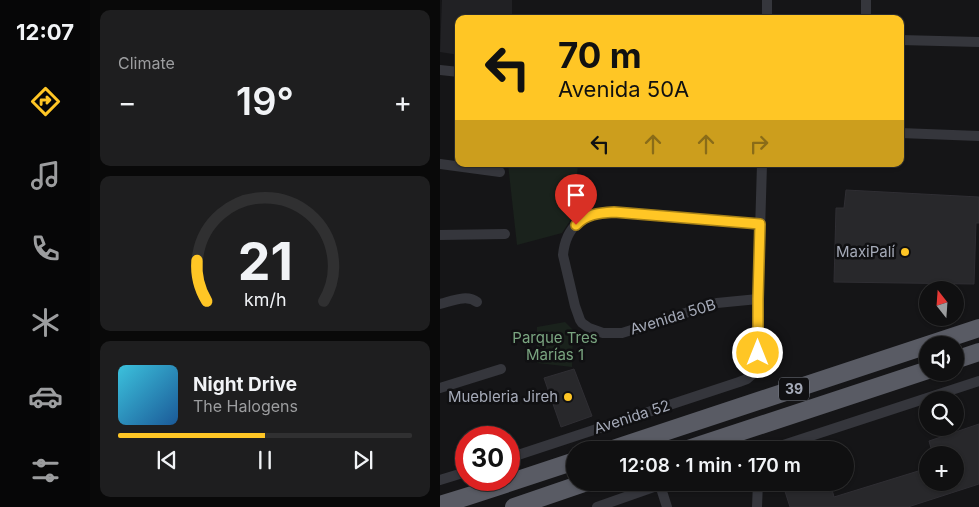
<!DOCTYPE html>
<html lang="en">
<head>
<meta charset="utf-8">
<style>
  :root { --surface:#101011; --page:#1e1e1f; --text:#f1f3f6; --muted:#9c9d9f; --line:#303031; --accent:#ffc625 }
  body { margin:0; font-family:Inter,sans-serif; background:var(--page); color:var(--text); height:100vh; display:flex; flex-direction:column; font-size:19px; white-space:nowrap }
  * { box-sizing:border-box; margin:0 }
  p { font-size:16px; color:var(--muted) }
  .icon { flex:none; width:28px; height:28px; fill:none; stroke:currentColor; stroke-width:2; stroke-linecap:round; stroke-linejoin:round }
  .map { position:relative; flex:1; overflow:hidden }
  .side { display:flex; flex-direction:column; gap:10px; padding:10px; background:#090909; width:350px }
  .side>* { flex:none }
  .banner { position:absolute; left:15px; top:15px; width:449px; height:152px; border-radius:10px; box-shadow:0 1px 4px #0004,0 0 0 1px var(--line); background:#ffc625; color:#111; overflow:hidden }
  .needle { width:32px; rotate:343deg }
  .fabs { position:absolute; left:479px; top:281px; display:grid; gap:10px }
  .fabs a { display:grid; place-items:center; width:45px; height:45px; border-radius:50%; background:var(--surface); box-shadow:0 1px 4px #0004,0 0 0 1px var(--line); font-size:25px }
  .speed { position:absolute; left:15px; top:426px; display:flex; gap:10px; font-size:25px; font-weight:700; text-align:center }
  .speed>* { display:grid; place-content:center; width:65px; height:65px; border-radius:50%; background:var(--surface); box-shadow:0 1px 4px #0004,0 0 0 1px var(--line); line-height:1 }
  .speed .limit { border:8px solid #d22; background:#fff; color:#111 }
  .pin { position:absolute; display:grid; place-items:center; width:42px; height:42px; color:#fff; margin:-51px -21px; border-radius:50% 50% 50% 0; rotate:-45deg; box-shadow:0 0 5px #0007 }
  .pin .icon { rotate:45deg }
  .me { position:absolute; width:55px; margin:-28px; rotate:0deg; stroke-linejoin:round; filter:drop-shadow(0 0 4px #0008) }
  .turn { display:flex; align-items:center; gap:18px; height:105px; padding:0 20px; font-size:22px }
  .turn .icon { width:65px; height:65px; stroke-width:2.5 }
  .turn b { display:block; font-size:35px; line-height:42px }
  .lanes { display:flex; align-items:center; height:48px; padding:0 20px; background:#0003; justify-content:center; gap:25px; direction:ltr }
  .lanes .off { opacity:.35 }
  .big { font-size:38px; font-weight:600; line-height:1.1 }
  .side .card { flex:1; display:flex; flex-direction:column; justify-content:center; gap:8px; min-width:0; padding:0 18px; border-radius:10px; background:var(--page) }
  .side .dial { align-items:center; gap:0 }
  .dial svg { height:130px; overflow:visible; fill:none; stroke:var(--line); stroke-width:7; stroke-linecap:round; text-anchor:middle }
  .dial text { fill:var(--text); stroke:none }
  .song { display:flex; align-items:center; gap:15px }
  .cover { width:60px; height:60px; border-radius:8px; background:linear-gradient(135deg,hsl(190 70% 55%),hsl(210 70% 35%)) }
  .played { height:5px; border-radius:2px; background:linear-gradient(90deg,var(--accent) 50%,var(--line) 50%) }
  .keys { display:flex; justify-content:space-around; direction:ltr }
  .heat { display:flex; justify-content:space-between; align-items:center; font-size:28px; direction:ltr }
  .trip { position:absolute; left:126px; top:441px; width:288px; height:50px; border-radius:25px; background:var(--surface); box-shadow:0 1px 4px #0004,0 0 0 1px var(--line); font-weight:600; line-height:50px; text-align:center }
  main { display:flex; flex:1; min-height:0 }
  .tab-bar { display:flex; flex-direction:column; width:90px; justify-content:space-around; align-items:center; background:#060607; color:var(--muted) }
  .tab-bar .icon { width:35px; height:35px }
  .tab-bar .on { color:var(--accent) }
  .tab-bar b { font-size:22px; color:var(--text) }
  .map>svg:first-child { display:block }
  .built { fill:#212124 }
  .green { fill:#1a221c }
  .building { fill:#28282b; stroke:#2f2e33 }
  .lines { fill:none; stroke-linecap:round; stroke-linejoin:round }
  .minor { stroke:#35363c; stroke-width:10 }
  .trunk { stroke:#595b64; stroke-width:18 }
  .route-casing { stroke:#a68118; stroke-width:12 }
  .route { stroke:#ffc625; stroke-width:9 }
  .poi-dot { fill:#ffc625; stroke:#101012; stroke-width:2 }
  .labels { text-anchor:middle; stroke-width:5; stroke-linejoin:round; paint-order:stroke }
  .shield { fill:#101012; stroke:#787c86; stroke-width:1 }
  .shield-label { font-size:14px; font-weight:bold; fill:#a5aab8 }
  .poi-label { font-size:15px; fill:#a5aab8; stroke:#101012; text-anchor:end }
  .street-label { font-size:15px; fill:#a5aab8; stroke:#101012 }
  .park-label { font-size:15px; fill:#7aa580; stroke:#101012 }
</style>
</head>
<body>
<main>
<nav class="tab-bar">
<b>12:07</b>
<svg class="icon on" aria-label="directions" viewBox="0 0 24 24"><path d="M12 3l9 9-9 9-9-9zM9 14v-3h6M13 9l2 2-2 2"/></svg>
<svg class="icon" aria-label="music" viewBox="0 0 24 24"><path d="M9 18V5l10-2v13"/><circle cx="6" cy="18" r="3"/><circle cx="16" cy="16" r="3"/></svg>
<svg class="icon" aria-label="phone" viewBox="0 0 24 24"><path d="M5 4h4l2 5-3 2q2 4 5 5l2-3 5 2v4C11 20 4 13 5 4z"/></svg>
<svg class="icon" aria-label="climate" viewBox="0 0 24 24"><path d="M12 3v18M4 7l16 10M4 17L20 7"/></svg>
<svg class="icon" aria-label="car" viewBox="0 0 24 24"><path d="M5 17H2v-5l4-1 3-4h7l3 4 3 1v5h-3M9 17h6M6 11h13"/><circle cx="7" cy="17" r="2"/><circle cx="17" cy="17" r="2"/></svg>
<svg class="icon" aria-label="filters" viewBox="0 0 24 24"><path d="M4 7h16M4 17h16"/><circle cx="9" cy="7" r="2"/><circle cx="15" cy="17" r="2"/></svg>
</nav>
<section class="side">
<div class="card"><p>Climate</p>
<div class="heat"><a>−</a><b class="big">19°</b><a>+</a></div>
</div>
<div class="card dial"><svg viewBox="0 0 100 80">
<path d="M14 69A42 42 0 1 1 86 69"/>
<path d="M14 69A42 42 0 0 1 8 44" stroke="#ffc625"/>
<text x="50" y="56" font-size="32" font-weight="700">21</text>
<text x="50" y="72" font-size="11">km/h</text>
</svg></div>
<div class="card">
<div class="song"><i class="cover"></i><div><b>Night Drive</b><p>The Halogens</p></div></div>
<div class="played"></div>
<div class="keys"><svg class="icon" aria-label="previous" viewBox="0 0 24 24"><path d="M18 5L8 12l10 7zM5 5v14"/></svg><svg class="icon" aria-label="pause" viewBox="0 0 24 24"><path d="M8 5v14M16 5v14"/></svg><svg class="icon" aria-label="next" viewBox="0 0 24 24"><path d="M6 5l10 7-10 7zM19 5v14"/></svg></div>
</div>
</section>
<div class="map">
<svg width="539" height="507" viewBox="0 0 539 507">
  <rect width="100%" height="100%" fill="#151517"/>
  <!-- built -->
  <path class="built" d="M2 0H72V19H19V55L0 52Z"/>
  <!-- green -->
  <g class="green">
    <path d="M68 164H138L133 216 122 233 77 245Z"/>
    <path d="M125 322 133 330 132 367 97 363V327Z"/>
  </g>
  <!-- building -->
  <g class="building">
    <path d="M406 190 539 197V223H536L534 284 394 282 396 208H404Z"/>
    <path d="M134 369 152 416 121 427 104 378Z"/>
    <path d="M539 424V484L468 507H350L342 482H390L394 497 488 468V482H515V455H493L489 441Z"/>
  </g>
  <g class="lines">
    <!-- minor -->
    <g class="minor">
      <path d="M327 19V0"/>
      <path d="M426 19V0"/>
      <path d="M460 40 539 42"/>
      <path d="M0 70 19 72"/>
      <path d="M460 133 539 136"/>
      <path d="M0 164 60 172"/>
      <path d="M0 235 65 234"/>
      <path d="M318 299 277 303 182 333H163L149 328 142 323 140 320 135 306 123 255C126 224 145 213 173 212L320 224"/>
      <path d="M0 304C12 301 27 294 37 302"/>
      <path d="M0 388 61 369"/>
      <path d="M328 450 539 381"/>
      <path d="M69 458 299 382 307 379 314 373 318 365V299L322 164"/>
      <path d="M0 480 26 472"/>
      <path d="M220 485 227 507"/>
      <path d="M157 507 228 482"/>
      <path d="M317 507 318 482"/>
    </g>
    <!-- trunk -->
    <g class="trunk">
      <path d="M515 360 539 352"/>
      <path d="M170 450 539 328"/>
      <path d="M245 450 488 370"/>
      <path d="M0 505 32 495 135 461"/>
      <path d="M74 507 147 482"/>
    </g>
  </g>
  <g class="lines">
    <!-- route casing -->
    <g class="route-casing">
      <path id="route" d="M136 225C146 214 159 213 174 212L320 224 318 299V353"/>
    </g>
    <!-- route -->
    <use href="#route" class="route"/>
  </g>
  <!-- markers -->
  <g class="poi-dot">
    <circle cx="465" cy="252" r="5"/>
    <circle cx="128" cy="397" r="5"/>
  </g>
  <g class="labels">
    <!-- shield labels -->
    <rect class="shield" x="339" y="377.5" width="30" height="23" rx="4"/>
    <g class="shield-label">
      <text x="354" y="394">39</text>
    </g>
    <!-- poi labels -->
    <g class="poi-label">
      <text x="455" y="257">MaxiPalí</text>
      <text x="118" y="402">Muebleria Jireh</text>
    </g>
    <!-- street labels -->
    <g class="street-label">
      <text transform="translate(233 317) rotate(-17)" y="5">Avenida 50B</text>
      <text transform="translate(192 417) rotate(-18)" y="5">Avenida 52</text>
    </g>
    <!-- park labels -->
    <g class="park-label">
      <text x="115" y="343">Parque Tres<tspan x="115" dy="17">Marías 1</tspan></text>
    </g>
  </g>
</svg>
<div class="fabs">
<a><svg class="needle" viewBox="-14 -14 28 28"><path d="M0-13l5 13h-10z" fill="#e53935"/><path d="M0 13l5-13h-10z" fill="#9c9d9f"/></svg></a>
<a><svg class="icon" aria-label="sound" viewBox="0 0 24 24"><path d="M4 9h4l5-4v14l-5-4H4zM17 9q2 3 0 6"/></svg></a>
<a><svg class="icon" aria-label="search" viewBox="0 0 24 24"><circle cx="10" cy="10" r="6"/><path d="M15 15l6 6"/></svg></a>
<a>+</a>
</div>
<div class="speed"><div class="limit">30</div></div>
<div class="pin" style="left:136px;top:225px;background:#d93025"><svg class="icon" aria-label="arrive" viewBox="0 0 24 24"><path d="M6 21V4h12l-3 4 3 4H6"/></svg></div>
<svg class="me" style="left:318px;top:353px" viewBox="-20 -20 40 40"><circle r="17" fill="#ffc625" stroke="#fff" stroke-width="3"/><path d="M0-11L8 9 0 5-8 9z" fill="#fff"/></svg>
<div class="trip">12:08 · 1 min · 170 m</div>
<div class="banner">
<div class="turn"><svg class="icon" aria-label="left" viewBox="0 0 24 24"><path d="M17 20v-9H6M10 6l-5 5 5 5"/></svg><div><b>70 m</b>Avenida 50A</div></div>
<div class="lanes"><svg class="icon" aria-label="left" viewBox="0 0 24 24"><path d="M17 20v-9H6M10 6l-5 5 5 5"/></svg><svg class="icon off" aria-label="ahead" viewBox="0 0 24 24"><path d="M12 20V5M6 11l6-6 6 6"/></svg><svg class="icon off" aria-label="ahead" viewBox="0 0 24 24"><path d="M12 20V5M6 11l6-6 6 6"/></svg><svg class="icon off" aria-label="right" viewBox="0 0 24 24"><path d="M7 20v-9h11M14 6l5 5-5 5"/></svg></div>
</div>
</div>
</main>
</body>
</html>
